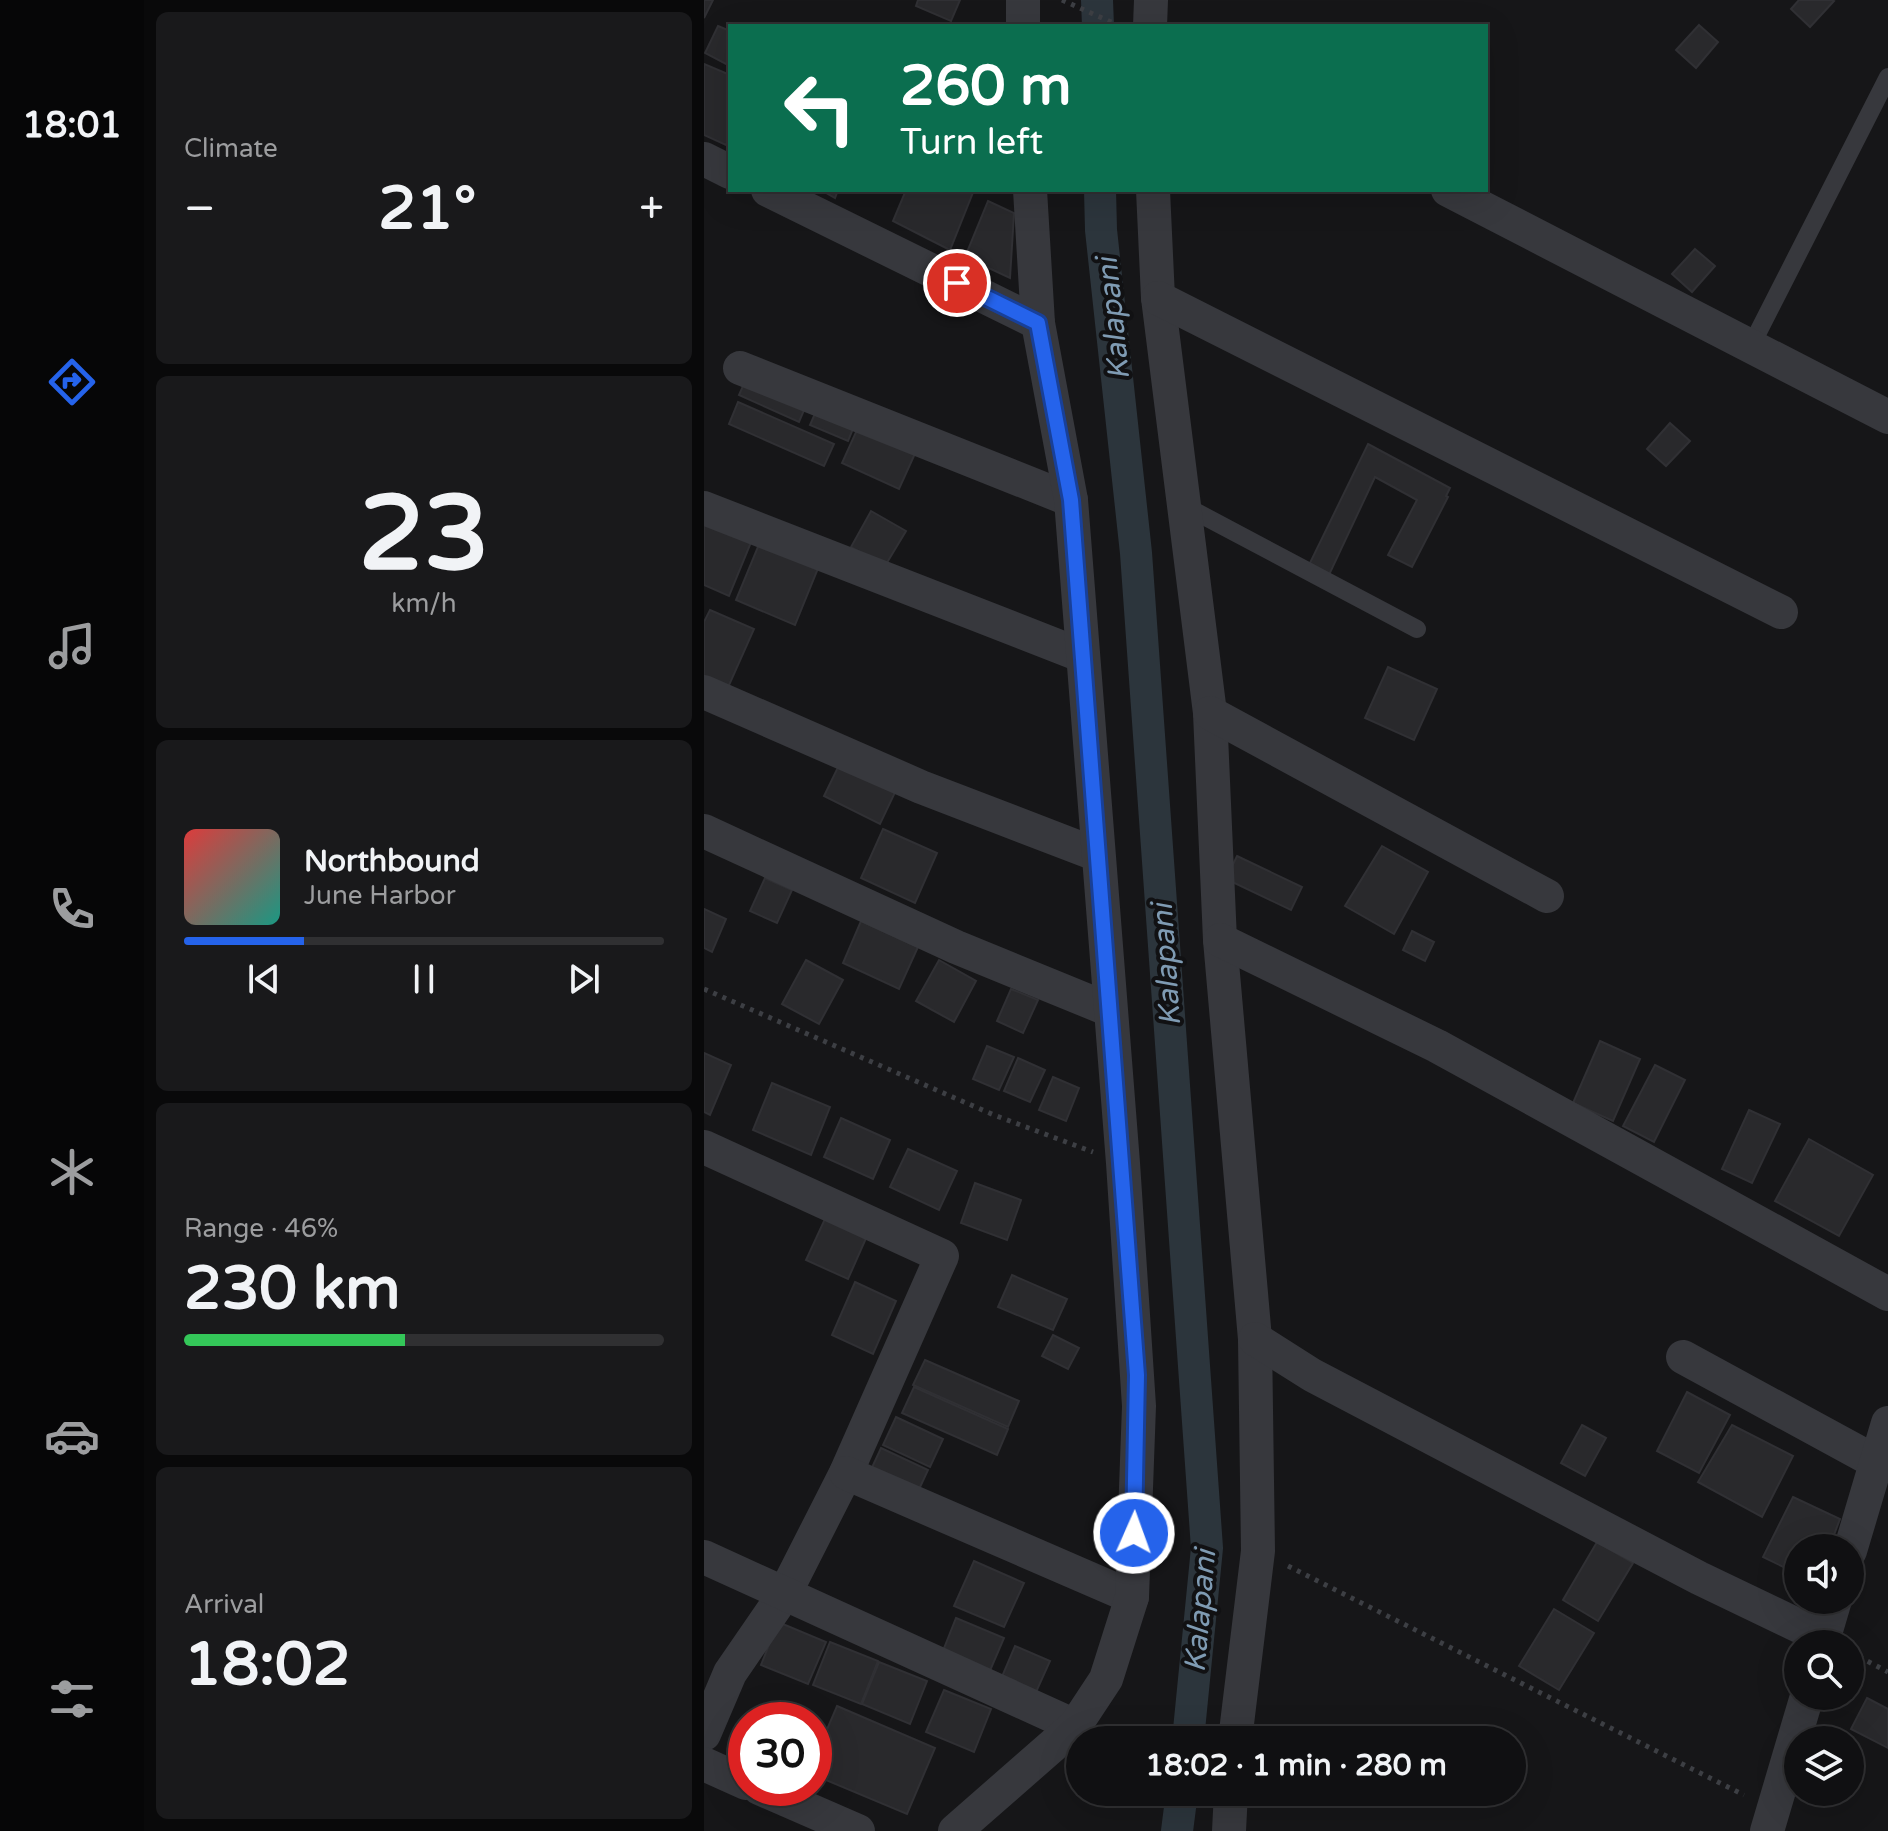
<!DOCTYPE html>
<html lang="en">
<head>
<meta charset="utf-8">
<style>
  :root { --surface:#101012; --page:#19191b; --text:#f1f3f6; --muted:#9c9d9f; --line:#303032; --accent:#2563eb }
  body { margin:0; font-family:"Varela Round",sans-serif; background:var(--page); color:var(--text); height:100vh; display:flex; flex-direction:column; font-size:30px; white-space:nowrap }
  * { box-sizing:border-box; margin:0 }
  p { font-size:26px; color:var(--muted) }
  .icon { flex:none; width:44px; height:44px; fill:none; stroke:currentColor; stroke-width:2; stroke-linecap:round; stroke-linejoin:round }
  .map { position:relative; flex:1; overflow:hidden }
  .sheet { display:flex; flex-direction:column; gap:12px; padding:12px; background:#09090a; width:560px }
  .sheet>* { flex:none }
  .top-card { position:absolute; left:24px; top:24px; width:760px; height:168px; border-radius:0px; box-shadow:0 8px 32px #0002,0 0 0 2px var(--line); background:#0b6e4f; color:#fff; overflow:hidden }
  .buttons { position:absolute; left:1080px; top:1534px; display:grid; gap:16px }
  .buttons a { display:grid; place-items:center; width:80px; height:80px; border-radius:50%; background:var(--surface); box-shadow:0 8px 32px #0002,0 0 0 2px var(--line); font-size:40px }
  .speed { position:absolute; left:24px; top:1702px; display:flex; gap:16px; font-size:40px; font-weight:700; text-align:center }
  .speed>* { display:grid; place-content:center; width:104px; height:104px; border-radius:50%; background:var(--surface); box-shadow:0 8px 32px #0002,0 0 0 2px var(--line); line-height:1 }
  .speed .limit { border:12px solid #d22; background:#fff; color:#111 }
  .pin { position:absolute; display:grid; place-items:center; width:68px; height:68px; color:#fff; margin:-34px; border:4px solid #fff; border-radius:50%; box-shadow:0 2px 8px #0007 }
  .me { position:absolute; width:88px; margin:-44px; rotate:2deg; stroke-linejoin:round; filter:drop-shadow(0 0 6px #0008) }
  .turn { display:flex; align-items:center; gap:28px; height:168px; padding:0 40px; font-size:36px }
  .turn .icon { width:104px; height:104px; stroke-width:2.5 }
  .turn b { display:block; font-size:56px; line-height:68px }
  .big { font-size:60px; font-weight:800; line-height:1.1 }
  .sheet .widget { flex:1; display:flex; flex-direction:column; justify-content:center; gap:12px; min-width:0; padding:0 28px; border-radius:12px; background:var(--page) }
  .sheet .dial { align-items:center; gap:0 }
  .dial b { font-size:104px; line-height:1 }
  .song { display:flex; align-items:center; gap:24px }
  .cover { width:96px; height:96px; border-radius:12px; background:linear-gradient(135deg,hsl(0 70% 55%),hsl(170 70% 35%)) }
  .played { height:8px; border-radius:4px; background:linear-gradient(90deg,var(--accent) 25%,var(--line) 25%) }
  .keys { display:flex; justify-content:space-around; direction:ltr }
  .heat { display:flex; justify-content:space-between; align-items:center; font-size:44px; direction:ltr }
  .charge { height:12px; border-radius:6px; background:linear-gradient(90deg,#34c759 46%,var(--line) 0) }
  .trip { position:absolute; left:362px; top:1726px; width:460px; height:80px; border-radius:40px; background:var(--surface); box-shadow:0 8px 32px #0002,0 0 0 2px var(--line); font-weight:800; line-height:80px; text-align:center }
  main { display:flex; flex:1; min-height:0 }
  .tab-bar { display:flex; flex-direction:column; width:144px; justify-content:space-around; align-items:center; background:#060607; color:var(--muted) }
  .tab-bar .icon { width:56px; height:56px }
  .tab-bar .active { color:var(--accent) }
  .tab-bar b { font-size:36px; color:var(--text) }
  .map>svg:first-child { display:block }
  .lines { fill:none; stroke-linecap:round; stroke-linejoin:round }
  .canal { stroke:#2c353c; stroke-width:32 }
  .building { fill:#29292c; stroke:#303034; stroke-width:2 }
  .path { stroke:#3d3f44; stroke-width:5; stroke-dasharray:4 6; stroke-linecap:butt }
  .lane { stroke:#37383d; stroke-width:18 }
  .street { stroke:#37383d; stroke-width:34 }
  .route-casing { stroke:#184099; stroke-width:20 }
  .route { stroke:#2563eb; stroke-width:14 }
  .labels { text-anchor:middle; stroke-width:8; stroke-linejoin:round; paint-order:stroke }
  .water-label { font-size:30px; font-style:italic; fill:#7f9bb3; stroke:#111113 }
</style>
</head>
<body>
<main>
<nav class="tab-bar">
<b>18:01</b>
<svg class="icon active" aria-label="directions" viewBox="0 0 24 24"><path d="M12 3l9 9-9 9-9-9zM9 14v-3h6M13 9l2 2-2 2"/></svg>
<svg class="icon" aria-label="music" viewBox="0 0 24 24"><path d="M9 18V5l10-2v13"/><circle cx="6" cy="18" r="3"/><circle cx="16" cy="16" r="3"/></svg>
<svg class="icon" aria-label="phone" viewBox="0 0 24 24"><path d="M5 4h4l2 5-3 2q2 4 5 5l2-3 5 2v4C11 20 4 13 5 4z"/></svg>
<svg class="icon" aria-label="climate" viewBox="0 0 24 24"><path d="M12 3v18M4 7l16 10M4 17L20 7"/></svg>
<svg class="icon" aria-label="car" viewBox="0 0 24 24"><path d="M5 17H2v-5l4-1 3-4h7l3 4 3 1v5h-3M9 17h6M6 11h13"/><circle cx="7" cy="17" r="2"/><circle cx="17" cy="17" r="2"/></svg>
<svg class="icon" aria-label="filters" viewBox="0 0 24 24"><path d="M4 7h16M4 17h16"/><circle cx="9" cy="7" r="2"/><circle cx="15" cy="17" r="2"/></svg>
</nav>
<section class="sheet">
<div class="widget"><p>Climate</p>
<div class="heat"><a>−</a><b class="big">21°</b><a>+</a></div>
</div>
<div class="widget dial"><b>23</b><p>km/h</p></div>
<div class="widget">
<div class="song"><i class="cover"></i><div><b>Northbound</b><p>June Harbor</p></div></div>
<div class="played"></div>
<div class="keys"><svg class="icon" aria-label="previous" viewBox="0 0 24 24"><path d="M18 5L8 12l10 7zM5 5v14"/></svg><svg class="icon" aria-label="pause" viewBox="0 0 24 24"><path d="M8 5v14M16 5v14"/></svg><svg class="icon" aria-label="next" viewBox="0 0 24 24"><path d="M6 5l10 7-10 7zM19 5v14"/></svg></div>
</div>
<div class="widget"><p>Range · 46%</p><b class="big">230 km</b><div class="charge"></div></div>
<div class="widget"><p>Arrival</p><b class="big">18:02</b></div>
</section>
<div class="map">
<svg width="1184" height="1831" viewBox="0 0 1184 1831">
  <rect width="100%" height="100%" fill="#161618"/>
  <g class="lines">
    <!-- canal -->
    <g class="canal">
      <path d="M393 0 394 26"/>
      <path d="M396 190 397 230 432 553 503 1548 484 1740"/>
      <path d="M473 1831 478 1792"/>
    </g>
  </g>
  <!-- building -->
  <g class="building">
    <path d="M0 0H9L0 18Z"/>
    <path d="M214 0H256L247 21 212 6Z"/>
    <path d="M1095 0H1128L1130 1 1106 27 1087 9Z"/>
    <path d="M995 25 1014 42 992 68 972 50Z"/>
    <path d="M14 26 26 31V66L1 53Z"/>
    <path d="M0 64 26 75V137L22 145 0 135Z"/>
    <path d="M117 190H134L131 198Z"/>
    <path d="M202 190H270L246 250 189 221Z"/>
    <path d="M284 201 310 213 306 278 261 257Z"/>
    <path d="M991 249 1011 266 988 292 968 274Z"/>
    <path d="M43 377 103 403 95 422 35 395Z"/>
    <path d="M34 402 130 444 120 466 25 424Z"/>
    <path d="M113 409 151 424 144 441 106 425Z"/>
    <path d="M157 421 214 447 195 489 138 463Z"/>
    <path d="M966 423 986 441 962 466 943 449Z"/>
    <path d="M664 444 746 488 742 496 744 497 708 567 684 555 713 500 671 477 624 577 604 567Z"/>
    <path d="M167 511 202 531 181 566 147 547Z"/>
    <path d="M0 514 50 535 25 596 0 585Z"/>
    <path d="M58 537 117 561 91 625 32 600Z"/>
    <path d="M6 610 50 629 22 692 0 682V622Z"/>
    <path d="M684 667 733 689 710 740 661 718Z"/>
    <path d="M139 757 195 784 176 824 120 796Z"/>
    <path d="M179 829 233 853 211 903 157 878Z"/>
    <path d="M678 846 724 872 690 934 641 906Z"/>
    <path d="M533 856 598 887 587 910 522 879Z"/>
    <path d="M61 878 88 890 73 923 46 911Z"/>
    <path d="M0 909 22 919 8 952 0 948Z"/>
    <path d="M157 921 214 947 195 989 139 963Z"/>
    <path d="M708 931 730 942 721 961 699 950Z"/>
    <path d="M102 960 139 980 115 1024 78 1004Z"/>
    <path d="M235 960 272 981 250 1022 212 1001Z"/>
    <path d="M307 989 334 1000 319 1033 293 1021Z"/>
    <path d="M896 1041 936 1059 909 1121 869 1103Z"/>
    <path d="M283 1046 310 1057 295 1090 269 1079Z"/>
    <path d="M0 1053 27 1065 6 1115 0 1112Z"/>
    <path d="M314 1058 341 1070 326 1102 300 1091Z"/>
    <path d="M951 1065 981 1080 950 1142 919 1126Z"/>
    <path d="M349 1077 375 1088 362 1121 335 1110Z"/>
    <path d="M68 1083 126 1107 107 1155 49 1130Z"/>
    <path d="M1045 1110 1076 1124 1048 1183 1018 1169Z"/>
    <path d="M137 1118 186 1140 169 1179 120 1157Z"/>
    <path d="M1105 1139 1169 1175 1135 1236 1071 1201Z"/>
    <path d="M204 1149 253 1171 235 1210 186 1187Z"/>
    <path d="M271 1183 317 1200 303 1240 257 1223Z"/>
    <path d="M126 1208 167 1227 144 1279 102 1260Z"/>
    <path d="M308 1275 363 1299 349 1330 294 1307Z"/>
    <path d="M151 1282 192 1301 169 1354 128 1335Z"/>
    <path d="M349 1335 375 1348 364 1369 338 1356Z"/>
    <path d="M221 1360 315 1401 304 1427 209 1385Z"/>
    <path d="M210 1387 304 1429 293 1455 198 1413Z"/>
    <path d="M983 1392 1026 1415 995 1473 953 1451Z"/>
    <path d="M192 1417 239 1439 226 1467 179 1445Z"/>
    <path d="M878 1425 902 1438 881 1476 857 1463Z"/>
    <path d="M1028 1425 1089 1456 1058 1517 994 1482Z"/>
    <path d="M177 1448 224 1470 211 1498 164 1476Z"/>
    <path d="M1089 1497 1136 1519 1125 1548H1094V1574L1059 1557Z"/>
    <path d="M893 1542 929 1563 894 1621 859 1600Z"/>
    <path d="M270 1561 320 1583 300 1627 250 1606Z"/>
    <path d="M850 1609 890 1633 855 1690 815 1666Z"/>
    <path d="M252 1618 300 1638 282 1680 235 1661Z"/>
    <path d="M74 1622 122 1642 104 1684 57 1665Z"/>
    <path d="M126 1642 174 1661 157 1704 109 1685Z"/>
    <path d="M311 1646 346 1661 328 1701 294 1686Z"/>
    <path d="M175 1662 223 1681 206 1724 158 1704Z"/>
    <path d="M240 1690 287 1709 270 1752 222 1732Z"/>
    <path d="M1163 1698 1184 1709V1748L1147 1729Z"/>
    <path d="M133 1706 231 1748 203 1814 110 1775V1760Z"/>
  </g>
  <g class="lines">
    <!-- path -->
    <g class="path">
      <path d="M358 0 416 26"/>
      <path d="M0 989 290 1115 389 1152"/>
      <path d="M584 1566 1040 1795"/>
      <path d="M1146 1652 1184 1672"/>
    </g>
    <!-- lane -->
    <g class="lane">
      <path d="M1048 344 1184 77"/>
      <path d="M481 506 713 629"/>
    </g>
    <!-- street -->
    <g class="street">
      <path d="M319 26V0"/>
      <path d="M446 26 447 0"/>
      <path d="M0 159 26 172"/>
      <path d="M64 190 334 323"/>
      <path d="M449 190 454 298 506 713 516 940 551 1339 554 1551 531 1740"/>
      <path d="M744 190 1184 417"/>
      <path d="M454 298 1077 612"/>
      <path d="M36 368 367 500"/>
      <path d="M0 508 379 656"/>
      <path d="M0 692 217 787 394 855"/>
      <path d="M506 713 843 896"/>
      <path d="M0 831 252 947 406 1010"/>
      <path d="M516 940 733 1046 1184 1294"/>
      <path d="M0 1147 238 1256 142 1473 81 1593 26 1673 0 1734"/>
      <path d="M551 1339 608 1375 995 1578 1120 1638"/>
      <path d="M979 1357 1172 1462"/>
      <path d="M142 1473 428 1597"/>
      <path d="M1146 1551 1184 1423"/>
      <path d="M0 1557 371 1726"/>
      <path d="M1118 1644 1131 1600"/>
      <path d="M0 1764 42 1783"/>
      <path d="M55 1788 154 1831"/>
      <path d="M251 1831 371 1726 402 1679 428 1597 435 1406 419 1163 367 500 334 323 326 190"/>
      <path d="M525 1831 527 1792"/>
      <path d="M1063 1831 1103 1696"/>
    </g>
  </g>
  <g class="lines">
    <!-- route casing -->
    <g class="route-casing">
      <path id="route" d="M253 283 334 323 367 500 433 1375 430 1533"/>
    </g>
    <!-- route -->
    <use href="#route" class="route"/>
  </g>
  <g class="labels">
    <!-- water labels -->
    <g class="water-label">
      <text transform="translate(409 319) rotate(-96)" y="10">Kalapani</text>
      <text transform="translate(462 965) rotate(-94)" y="10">Kalapani</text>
      <text transform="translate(496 1611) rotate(-85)" y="10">Kalapani</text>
    </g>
  </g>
</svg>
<div class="buttons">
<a><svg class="icon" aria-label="sound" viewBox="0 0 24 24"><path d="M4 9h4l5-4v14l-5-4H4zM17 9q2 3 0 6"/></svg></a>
<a><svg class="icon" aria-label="search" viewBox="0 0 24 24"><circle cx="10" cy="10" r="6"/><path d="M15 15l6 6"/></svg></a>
<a><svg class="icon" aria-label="layers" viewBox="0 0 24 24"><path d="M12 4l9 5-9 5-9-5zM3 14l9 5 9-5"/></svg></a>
</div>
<div class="speed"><div class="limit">30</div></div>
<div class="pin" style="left:253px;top:283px;background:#d93025"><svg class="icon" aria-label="arrive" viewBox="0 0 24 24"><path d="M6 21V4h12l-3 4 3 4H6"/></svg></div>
<svg class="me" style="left:430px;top:1533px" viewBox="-20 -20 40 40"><circle r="17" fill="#2563eb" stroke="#fff" stroke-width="3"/><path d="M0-11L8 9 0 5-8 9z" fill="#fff"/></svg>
<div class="trip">18:02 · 1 min · 280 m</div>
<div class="top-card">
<div class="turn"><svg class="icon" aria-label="left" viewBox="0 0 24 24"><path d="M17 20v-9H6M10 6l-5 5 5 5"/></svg><div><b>260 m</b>Turn left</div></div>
</div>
</div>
</main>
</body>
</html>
